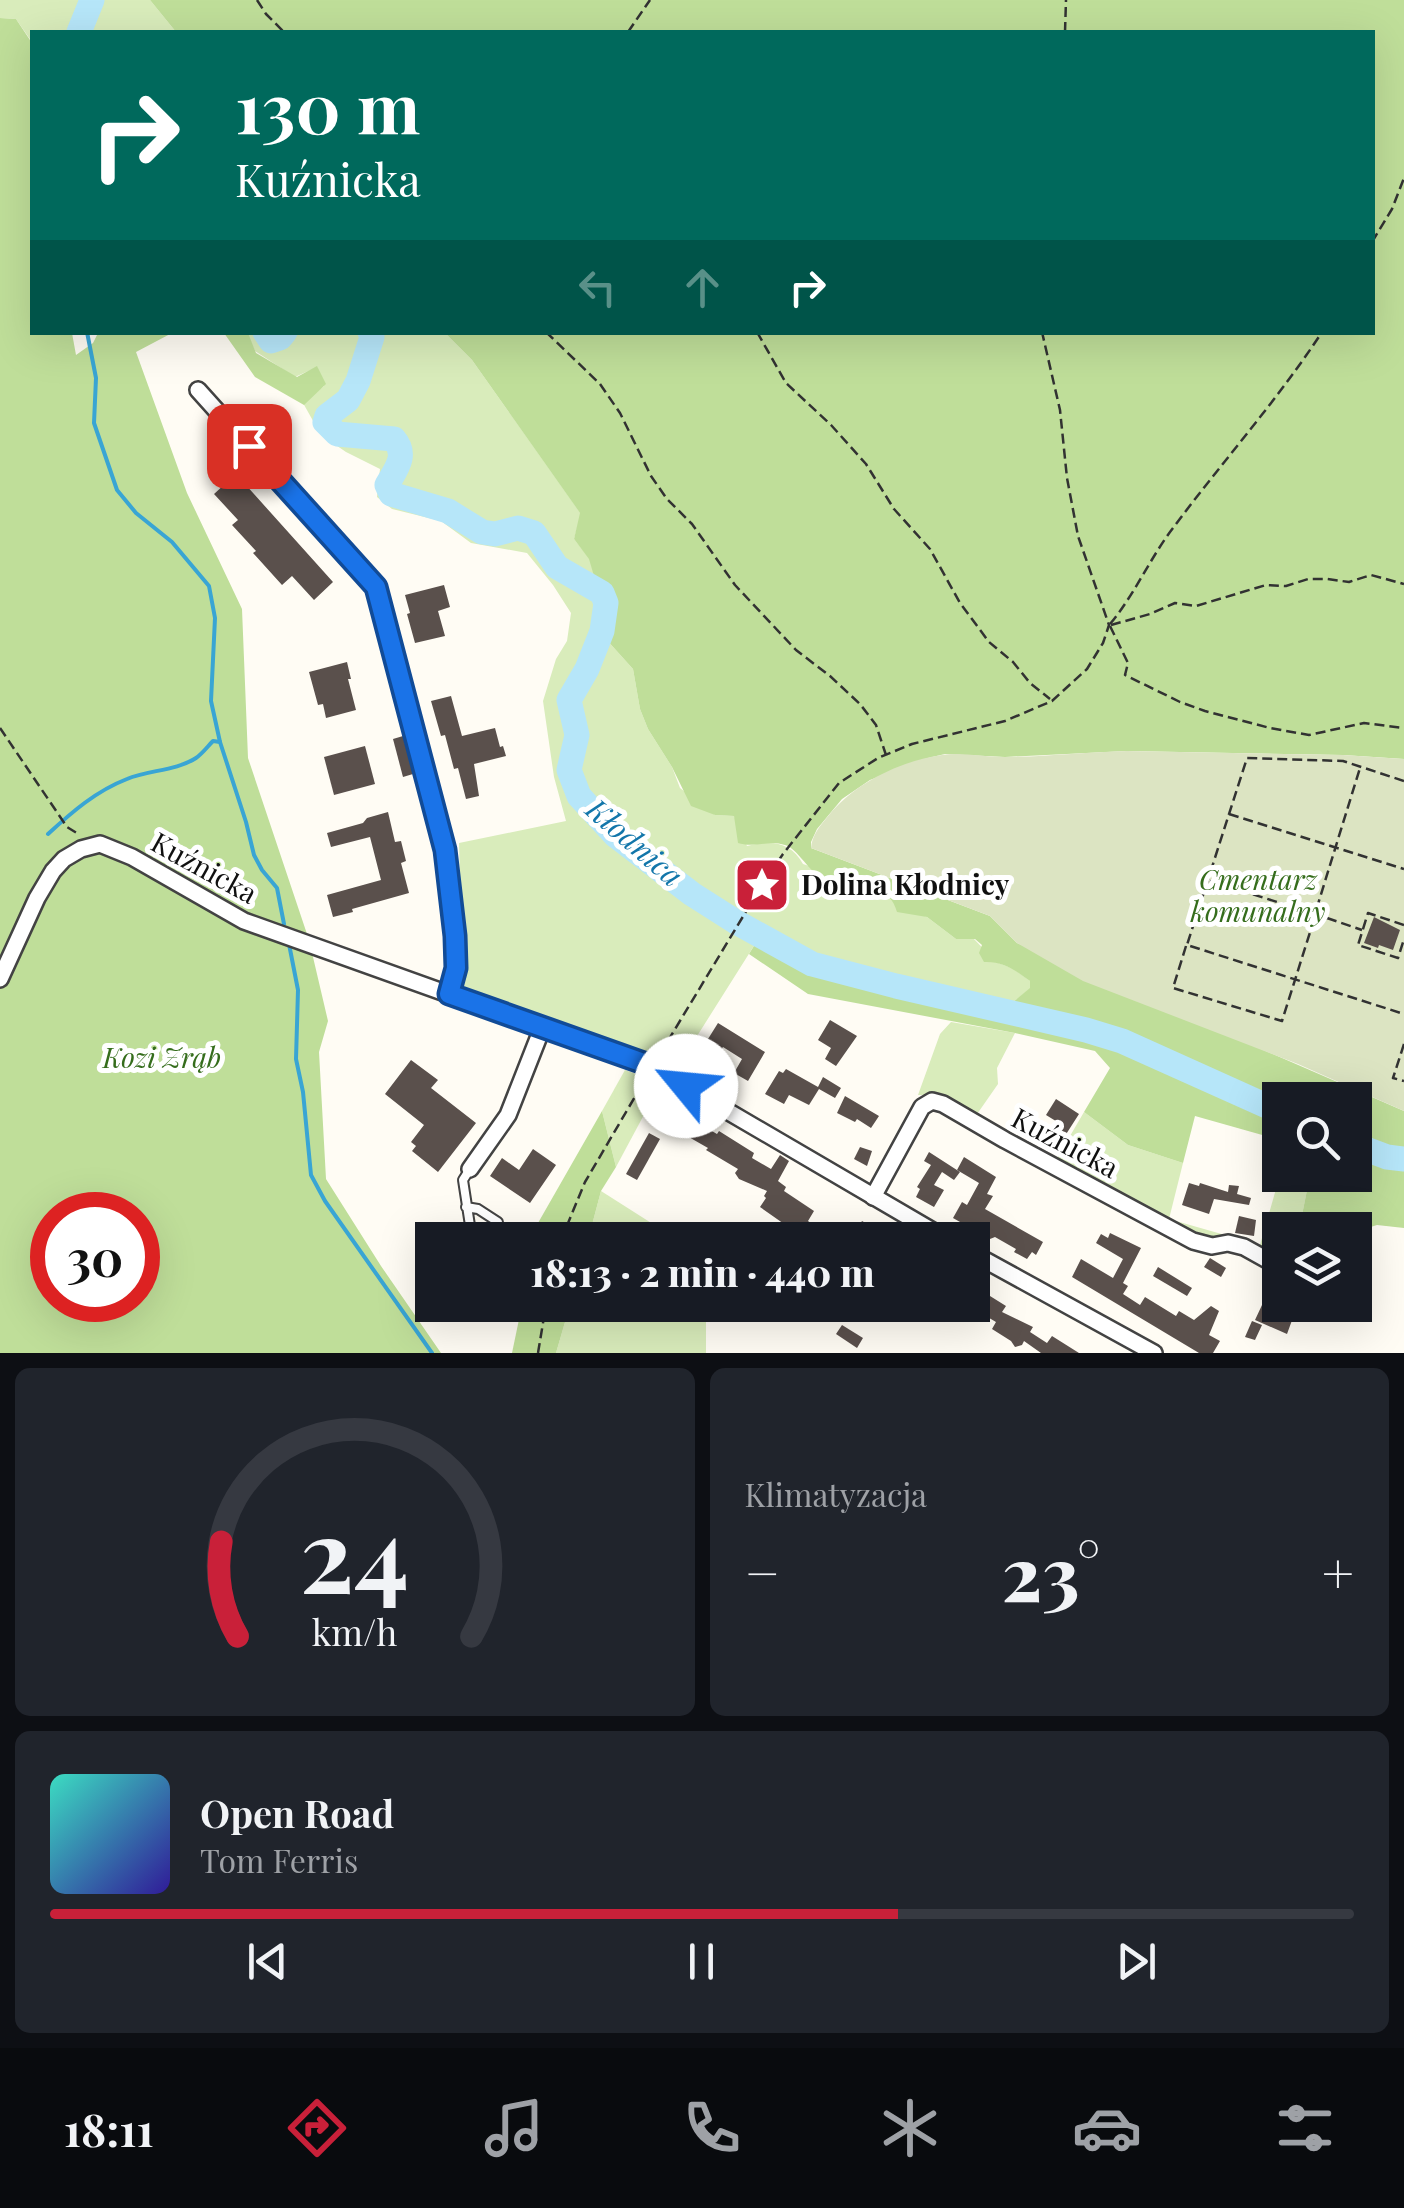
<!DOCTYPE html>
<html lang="pl">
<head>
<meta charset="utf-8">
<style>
  :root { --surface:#171b24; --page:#20242c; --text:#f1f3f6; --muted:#9ea1a6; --line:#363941; --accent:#c92039 }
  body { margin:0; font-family:"Playfair Display",serif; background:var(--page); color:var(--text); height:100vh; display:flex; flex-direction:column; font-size:38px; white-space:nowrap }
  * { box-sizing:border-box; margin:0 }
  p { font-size:32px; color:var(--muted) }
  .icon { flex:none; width:55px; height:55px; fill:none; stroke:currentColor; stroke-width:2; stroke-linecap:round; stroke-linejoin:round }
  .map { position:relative; height:1353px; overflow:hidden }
  .panel { display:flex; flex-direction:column; gap:15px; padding:15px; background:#0d0f14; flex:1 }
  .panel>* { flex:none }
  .top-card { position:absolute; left:30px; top:30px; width:1345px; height:305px; border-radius:0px; box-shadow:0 10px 40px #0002; background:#00695c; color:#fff; overflow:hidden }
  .controls { position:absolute; left:1262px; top:1082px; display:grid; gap:20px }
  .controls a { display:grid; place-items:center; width:110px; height:110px; border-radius:0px; background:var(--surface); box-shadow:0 10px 40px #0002; font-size:50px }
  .speed { position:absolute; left:30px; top:1192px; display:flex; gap:20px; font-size:50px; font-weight:700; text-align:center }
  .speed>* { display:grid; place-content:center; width:130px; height:130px; border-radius:50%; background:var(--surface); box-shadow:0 10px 40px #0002; line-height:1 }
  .speed .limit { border:15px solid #d22; background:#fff; color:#111 }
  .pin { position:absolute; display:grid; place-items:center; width:85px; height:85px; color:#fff; margin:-42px; border-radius:20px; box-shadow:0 5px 15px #0006 }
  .me { position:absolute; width:110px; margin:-55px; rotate:298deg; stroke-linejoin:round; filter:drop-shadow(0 0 8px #0008) }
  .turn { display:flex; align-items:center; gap:35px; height:210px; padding:0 40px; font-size:45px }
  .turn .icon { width:130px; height:130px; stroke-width:2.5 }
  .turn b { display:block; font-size:70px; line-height:85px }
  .lanes { display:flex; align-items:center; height:95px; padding:0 40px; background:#0003; justify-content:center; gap:50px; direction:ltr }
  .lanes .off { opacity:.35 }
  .big { font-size:75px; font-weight:800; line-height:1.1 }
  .panel .card { flex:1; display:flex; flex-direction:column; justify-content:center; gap:15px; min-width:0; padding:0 35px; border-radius:15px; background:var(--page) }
  .panel .dial { align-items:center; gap:0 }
  .dial svg { height:260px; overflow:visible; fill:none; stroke:var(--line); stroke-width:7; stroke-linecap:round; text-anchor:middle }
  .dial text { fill:var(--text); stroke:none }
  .song { display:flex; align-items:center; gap:30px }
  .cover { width:120px; height:120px; border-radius:15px; background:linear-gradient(135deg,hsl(170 70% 55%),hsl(250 70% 35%)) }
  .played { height:10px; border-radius:5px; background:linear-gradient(90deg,var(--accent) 65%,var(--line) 65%) }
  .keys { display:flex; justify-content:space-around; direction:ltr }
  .heat { display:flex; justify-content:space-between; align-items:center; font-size:55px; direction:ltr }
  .panel .tiles { flex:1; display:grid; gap:15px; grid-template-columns:1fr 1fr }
  .card:last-child { grid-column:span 2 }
  .trip { position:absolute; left:415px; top:1222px; width:575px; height:100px; border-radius:0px; background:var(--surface); box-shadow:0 10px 40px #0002; font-weight:800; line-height:100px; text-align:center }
  .menu { display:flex; height:160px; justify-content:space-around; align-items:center; background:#090b0e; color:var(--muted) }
  .menu .icon { width:70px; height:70px }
  .menu .selected { color:var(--accent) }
  .menu b { font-size:45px; color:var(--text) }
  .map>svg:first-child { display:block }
  .green { fill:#d9ecbb }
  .forest { fill:#bfde99; fill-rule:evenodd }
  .cemetery { fill:#dce4c2 }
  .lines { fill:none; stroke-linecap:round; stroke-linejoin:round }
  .stream { stroke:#39a5d4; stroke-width:4 }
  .river { stroke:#b6e6f9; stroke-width:25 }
  .building { fill:#5a504c }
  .lane-casing { stroke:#434343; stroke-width:12 }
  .street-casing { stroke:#434343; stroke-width:20 }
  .path { stroke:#323232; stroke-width:2.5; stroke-dasharray:10 5; stroke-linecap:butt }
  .lane { stroke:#fff; stroke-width:8 }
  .street { stroke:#fff; stroke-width:15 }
  .route-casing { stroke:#114b97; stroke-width:25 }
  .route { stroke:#1a73e8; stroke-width:18 }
  .labels { text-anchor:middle; stroke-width:10; stroke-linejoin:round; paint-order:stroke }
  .street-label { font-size:28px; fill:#101010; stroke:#fff }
  .park-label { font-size:28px; font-style:italic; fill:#356d1c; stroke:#fff }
  .poi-label { font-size:28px; font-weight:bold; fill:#101010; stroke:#fff; text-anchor:start }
  .water-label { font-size:30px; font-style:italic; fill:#1276aa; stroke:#fff }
</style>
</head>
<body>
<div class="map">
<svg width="1404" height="1353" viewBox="0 0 1404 1353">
  <rect width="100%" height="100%" fill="#fffcf4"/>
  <!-- green -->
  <g class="green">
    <path d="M0 0H86L72 32H32V42L16 19 0 18Z"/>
    <path d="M96 0H150L176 32H84L92 17Z"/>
    <path d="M247 333H260L262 344 271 348H279L291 333H361L365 337 363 349 357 355 358 369 343 399 319 412V422L337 440 391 444 395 453 384 482 385 496 391 501 446 515 474 534 492 539 516 534 534 539 552 570 596 593 603 611 582 667 566 693 565 707 573 738 564 775 577 801 612 836 706 910 757 941 675 1071 651 1058 463 989 459 843 566 821 554 777 543 701 556 659 567 641 571 613 553 585 527 553 471 543 441 521 392 509 377 497 380 469 346 452 321 435 303 403 324 386 317 367 295 377 255 351Z"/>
    <path d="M376 333H445L472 360 581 514 574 539 590 559 596 583 579 577 559 563 542 533 534 527 522 524 491 530 447 506 407 497 393 491 390 485C400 467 408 465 403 442L394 435 340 428 334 424 333 416 348 407 357 396Z"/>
    <path d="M605 638 633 669 640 709 648 729 672 767 680 788 715 815 734 816 747 846C771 840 791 842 803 864L879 889 890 896 895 904 927 917 956 939H974L996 962 1014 969 1030 981 1031 988 1013 1002 1015 1009 856 973 822 962 783 944 725 911 631 843 591 803 576 779 575 763 581 735 575 704 576 696 592 669Z"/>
    <path d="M951 1022 1015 1033 997 1068 998 1084 975 1117 937 1095H918L940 1034Z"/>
    <path d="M625 1070 661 1083 616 1167 602 1111Z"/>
    <path d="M1084 1112 1128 1145 1183 1163 1169 1219 1232 1237 1212 1242 1179 1228 1056 1160Z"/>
    <path d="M1280 1175H1310L1299 1230H1280V1258L1260 1245Z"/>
    <path d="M601 1191 678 1240H588Z"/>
    <path d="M570 1305H706V1353H556Z"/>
  </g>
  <!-- forest -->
  <g class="forest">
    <path d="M150 0H1404V759L1343 755 1127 751 1005 757 945 754 928 758 870 780 842 799 817 829 811 842V848L990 916 1017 943 1404 1111V1155L1387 1153 1355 1139V1100H1280V1106L1096 1026 1015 1009 1013 1002 1030 988V981C1015 970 1003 961 984 962L979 953 982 945 975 939H956L927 917 897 912C889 882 852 877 826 882 810 873 797 848 785 845 769 840 753 848 738 843L734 816 715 815 691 806 672 767 648 729 640 709 633 669 605 638 612 606 608 592 596 583 589 559 574 539 580 513 472 360 445 333 1372 332V32H176Z"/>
    <path d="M0 18 16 19 32 43V332L72 333 76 355 93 343 98 333H172L136 352 187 493 242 609 248 758 309 940 328 1021 319 1052 326 1179 381 1266 441 1353H0ZM52 1215H138V1300H52Z"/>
    <path d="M224 333H248L256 353 297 377 317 366 326 384 304 405 255 377Z"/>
    <path d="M757 941 804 967 857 982 1083 1033 1120 1044 1280 1116V1140L1195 1116 1183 1163 1128 1145 1084 1112 1110 1068 1095 1051 1015 1033 808 994 749 954Z"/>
    <path d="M602 1111 616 1167 601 1191 588 1240H535L538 1223Z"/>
    <path d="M1355 1148 1385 1160 1404 1163V1228L1377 1225 1355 1232V1230H1299L1310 1175H1355Z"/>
    <path d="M522 1305H570L556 1353H512Z"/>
  </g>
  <!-- cemetery -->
  <path class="cemetery" d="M1127 751 1343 755 1404 759V1111L1298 1064 1083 981 1017 943 990 916 811 848C812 835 820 826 829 815 855 783 900 761 942 755 962 752 983 757 1003 757 1044 757 1086 752 1127 751Z"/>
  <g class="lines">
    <!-- stream -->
    <g class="stream">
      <path d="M87 332 96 378 94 423 117 490 136 513 172 542 209 586 215 618 211 701 220 742 246 822 254 855 262 870 277 888 284 924"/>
      <path d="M48 834C72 812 96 791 127 779 148 770 176 771 196 758 202 754 208 746 213 741L220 742"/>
      <path d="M289 944 298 990 296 1059 303 1092 311 1175 325 1201 432 1353"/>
    </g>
    <!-- river -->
    <g class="river">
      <path d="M79 32 92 0"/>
      <path d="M265 332 271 341 280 338 285 332"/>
      <path d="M370 332 372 337 358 381 348 400 327 416 325 422 337 434 394 439C408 455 396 469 387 485L391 494 448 511 482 532 495 534 518 528 534 533 557 567 602 593 606 603 602 631 587 669 569 700 577 735 569 770 579 796 615 835 692 894 736 922 812 964 896 986 1086 1030 1122 1041 1280 1112"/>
      <path d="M1355 1145 1387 1157 1404 1159"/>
    </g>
  </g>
  <!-- building -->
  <g class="building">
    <path d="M236 474 333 582 314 600 292 576 282 585 253 553 256 551 232 525 238 520 214 494Z"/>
    <path d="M444 585 450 607 438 611 445 636 415 643 407 614 410 613 405 595Z"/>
    <path d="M347 662 351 679H348L356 710 326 718 323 704 318 705 309 672Z"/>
    <path d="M451 696 462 736 495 728 500 747 503 746 506 756 474 764 479 796 466 799 458 768 454 769 445 735 441 736 431 701Z"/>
    <path d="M403 736 413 774 403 777 393 739Z"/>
    <path d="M365 746 375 784 334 795 324 757Z"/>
    <path d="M388 812 395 842 401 841 406 861 401 863 409 893 352 909 353 912 333 917 327 895 381 880 370 837 331 847 327 833 363 823 367 818Z"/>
    <path d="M1374 917 1400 930 1393 950 1379 945 1378 948 1364 943Z"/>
    <path d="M830 1020 857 1036 836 1066 825 1059 831 1048 818 1040Z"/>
    <path d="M718 1023 765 1052 748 1081 734 1073 742 1059 723 1047 714 1061 709 1058 707 1060 698 1055Z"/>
    <path d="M411 1060 438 1080 431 1088 476 1123 438 1172 412 1151 416 1146 411 1142 424 1125 385 1094Z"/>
    <path d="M786 1069 818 1087 823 1077 841 1088 835 1098 819 1089 809 1105 789 1095 784 1104 765 1094 779 1071 783 1073Z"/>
    <path d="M845 1096 879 1116 871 1128 857 1119 855 1122 837 1113Z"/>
    <path d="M1056 1099 1079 1114 1063 1139 1053 1133 1059 1123 1046 1115Z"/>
    <path d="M671 1103 698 1119 696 1122 717 1134 719 1131 754 1153 752 1158 771 1169 780 1155 789 1161 778 1181 786 1187 784 1191 814 1211 808 1221 812 1224 805 1235 799 1233 797 1237 785 1229 787 1226 760 1207 766 1198 764 1196 767 1191 739 1179 735 1173 738 1169 706 1150 708 1148 673 1128 671 1132 658 1124Z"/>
    <path d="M649 1133 660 1139 637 1180 626 1174Z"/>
    <path d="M860 1147 872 1151 867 1166 854 1159Z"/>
    <path d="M533 1149 556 1165 530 1203 490 1176 502 1158 519 1170Z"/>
    <path d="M929 1152 960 1172 954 1180 942 1172 934 1185 944 1190 934 1207 916 1197 920 1189 917 1187 931 1165 924 1161Z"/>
    <path d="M964 1157 996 1177 987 1194 993 1196 985 1209 1043 1242 1036 1255 1032 1252 1027 1259 1014 1252 1016 1249 995 1237 990 1239 953 1218 962 1202 967 1205 979 1183 957 1170Z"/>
    <path d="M1189 1183 1199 1186 1200 1183 1228 1192 1229 1185 1239 1186 1237 1194 1251 1198 1249 1205 1214 1199 1209 1214 1182 1205Z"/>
    <path d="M1239 1216 1256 1220 1254 1236 1235 1233Z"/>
    <path d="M862 1221 878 1230 873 1240H850Z"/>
    <path d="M1110 1233 1141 1248 1123 1283 1128 1286 1123 1294 1140 1305 1145 1297 1176 1316 1179 1311 1194 1320 1211 1306 1219 1311 1209 1335 1220 1341 1213 1353H1199L1072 1277 1081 1259 1113 1278 1123 1259 1096 1243 1101 1234 1108 1238Z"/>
    <path d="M1210 1258 1226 1268 1221 1277 1204 1267Z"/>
    <path d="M1158 1267 1192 1288 1187 1296 1153 1276Z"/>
    <path d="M1279 1283 1280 1305 1295 1312 1287 1334 1255 1320 1262 1305 1269 1309Z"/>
    <path d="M990 1296 1006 1306 1002 1312 1033 1327 1030 1332 1047 1343 1052 1336 1079 1353H1041L1024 1341 1022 1345 1015 1347 1011 1341 992 1329 996 1322 979 1312Z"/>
    <path d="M1252 1321 1262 1325 1255 1340 1245 1337Z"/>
    <path d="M842 1325 863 1338 857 1348 836 1334Z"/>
  </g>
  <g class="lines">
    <!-- lane casing -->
    <g class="lane-casing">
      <path id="lane" d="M466 1207 478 1209 498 1222V1237L481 1238 471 1232 463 1180 470 1169"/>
    </g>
    <!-- street casing -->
    <g class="street-casing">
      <g id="street">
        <path d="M198 390 375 587 445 850 455 936 457 968 449 994"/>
        <path d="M0 979 37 898 53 871 64 859 81 849 100 844 132 857 244 921 652 1067 948 1240"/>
        <path d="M470 1169 508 1115 543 1026"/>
        <path d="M873 1197 922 1107 932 1101 943 1104 1005 1140 1193 1241 1212 1246 1228 1243 1244 1247 1280 1267"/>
        <path d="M972 1253 1154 1353"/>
      </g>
    </g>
    <!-- path -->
    <g class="path">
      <path d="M257 0 266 14 284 32"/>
      <path d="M628 32 650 0"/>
      <path d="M1065 32 1066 0"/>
      <path d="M1372 242 1392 209 1404 178"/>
      <path d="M546 332 600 384 620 413 651 476 667 499 692 524 735 585 796 650 830 676 860 704 876 725 886 755"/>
      <path d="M757 332 786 383 831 425 866 464 894 509 930 549 960 603 989 642 1013 662 1030 683 1050 699"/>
      <path d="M1110 624C1135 594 1150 558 1173 528 1222 462 1277 401 1322 332"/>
      <path d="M1111 625 1150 614 1175 603 1196 606 1266 585 1286 586 1308 579H1327L1349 582 1371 575 1404 584"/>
      <path d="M1110 626 1128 663 1125 675 1180 702 1205 711 1270 728 1309 735 1364 723 1404 728"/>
      <path d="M0 728 67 827 80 835"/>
      <path d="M1404 781 1343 761 1247 758 1187 945 1404 1014"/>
      <path d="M1229 814 1404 869"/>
      <path d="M1210 881 1303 910"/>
      <path d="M1327 918 1362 930"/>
      <path d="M1404 925 1368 913 1358 945 1398 958 1404 939"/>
      <path d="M1312 926 1327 918 1319 905"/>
      <path d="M1186 946 1173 988 1282 1021 1312 926 1304 911 1318 904 1360 768"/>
      <path d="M1404 1044 1393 1078 1404 1081"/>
      <path d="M660 1054 762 885 783 854 839 783 878 758 912 744 1005 721 1052 701 1087 669 1103 643 1109 625 1078 536 1067 478 1060 410 1042 332"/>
      <path d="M561 1240 585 1182 646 1078"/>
      <path d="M538 1353 546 1305"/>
    </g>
    <!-- lane -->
    <use href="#lane" class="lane"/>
    <!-- street -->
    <use href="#street" class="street"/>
  </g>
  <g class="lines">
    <!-- route casing -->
    <g class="route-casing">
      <path id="route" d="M249 446 376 587 445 850 455 936 456 968 449 994 652 1066 686 1086"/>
    </g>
    <!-- route -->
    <use href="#route" class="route"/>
  </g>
  <!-- icons -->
  <defs>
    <g id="sight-square" transform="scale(2.875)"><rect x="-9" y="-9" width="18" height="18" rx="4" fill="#c92039" stroke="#fff"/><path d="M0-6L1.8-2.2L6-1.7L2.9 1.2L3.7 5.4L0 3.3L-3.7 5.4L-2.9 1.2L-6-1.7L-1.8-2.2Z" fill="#fff"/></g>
  </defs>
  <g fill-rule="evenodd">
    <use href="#sight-square" x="762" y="885"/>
  </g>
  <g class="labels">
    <!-- street labels -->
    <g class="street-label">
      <text transform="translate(204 868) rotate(29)" y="10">Kuźnicka</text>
      <text transform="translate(1065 1143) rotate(28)" y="10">Kuźnicka</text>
    </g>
    <!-- park labels -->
    <g class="park-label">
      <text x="1258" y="890">Cmentarz<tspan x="1258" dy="32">komunalny</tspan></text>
      <text x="162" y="1068">Kozi Zrąb</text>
    </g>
    <!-- poi labels -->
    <g class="poi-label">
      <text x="801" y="895">Dolina Kłodnicy</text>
    </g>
    <!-- water labels -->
    <g class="water-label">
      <text transform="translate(634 843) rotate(41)" y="10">Kłodnica</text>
    </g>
  </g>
</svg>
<div class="controls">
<a><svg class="icon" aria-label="search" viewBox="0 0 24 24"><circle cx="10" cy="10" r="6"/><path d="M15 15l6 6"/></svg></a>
<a><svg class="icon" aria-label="layers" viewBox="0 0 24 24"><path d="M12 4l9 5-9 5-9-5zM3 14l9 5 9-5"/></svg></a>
</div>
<div class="speed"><div class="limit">30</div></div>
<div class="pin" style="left:249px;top:446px;background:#d93025"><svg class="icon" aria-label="arrive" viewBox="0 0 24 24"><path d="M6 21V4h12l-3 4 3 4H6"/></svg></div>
<svg class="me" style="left:686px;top:1086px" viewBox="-20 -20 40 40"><circle r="19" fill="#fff"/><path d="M0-13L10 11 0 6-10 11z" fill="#1a73e8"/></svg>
<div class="trip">18:13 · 2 min · 440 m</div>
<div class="top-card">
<div class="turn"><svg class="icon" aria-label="right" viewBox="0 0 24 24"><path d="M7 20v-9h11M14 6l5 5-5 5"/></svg><div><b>130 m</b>Kuźnicka</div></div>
<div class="lanes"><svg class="icon off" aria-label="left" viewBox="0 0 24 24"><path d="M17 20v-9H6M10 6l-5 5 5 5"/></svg><svg class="icon off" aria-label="ahead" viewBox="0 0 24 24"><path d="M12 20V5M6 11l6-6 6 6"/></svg><svg class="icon" aria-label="right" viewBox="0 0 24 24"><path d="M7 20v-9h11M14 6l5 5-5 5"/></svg></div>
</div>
</div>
<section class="panel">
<div class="tiles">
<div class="card dial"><svg viewBox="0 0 100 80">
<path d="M14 69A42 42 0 1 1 86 69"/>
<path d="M14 69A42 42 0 0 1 9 40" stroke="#c92039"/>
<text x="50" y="56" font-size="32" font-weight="700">24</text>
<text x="50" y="72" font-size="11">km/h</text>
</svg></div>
<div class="card"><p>Klimatyzacja</p>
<div class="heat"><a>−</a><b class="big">23°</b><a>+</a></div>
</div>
<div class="card">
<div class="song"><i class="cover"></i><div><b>Open Road</b><p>Tom Ferris</p></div></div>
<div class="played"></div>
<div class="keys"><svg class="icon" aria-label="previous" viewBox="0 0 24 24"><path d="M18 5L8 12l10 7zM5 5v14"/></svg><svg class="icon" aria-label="pause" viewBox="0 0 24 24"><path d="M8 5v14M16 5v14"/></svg><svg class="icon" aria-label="next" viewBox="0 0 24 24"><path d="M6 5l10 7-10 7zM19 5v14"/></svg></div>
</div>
</div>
</section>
<nav class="menu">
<b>18:11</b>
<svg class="icon selected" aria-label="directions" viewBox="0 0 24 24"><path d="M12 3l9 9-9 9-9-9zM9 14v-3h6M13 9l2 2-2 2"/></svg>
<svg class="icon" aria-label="music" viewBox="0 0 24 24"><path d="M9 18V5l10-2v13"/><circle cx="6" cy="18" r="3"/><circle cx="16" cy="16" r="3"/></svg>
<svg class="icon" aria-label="phone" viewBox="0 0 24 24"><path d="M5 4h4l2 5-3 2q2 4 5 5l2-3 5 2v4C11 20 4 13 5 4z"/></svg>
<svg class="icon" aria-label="climate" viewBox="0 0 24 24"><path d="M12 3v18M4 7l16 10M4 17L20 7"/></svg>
<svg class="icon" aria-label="car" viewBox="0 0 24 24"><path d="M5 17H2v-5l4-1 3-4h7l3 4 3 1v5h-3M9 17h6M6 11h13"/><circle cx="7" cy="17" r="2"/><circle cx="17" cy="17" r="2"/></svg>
<svg class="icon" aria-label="filters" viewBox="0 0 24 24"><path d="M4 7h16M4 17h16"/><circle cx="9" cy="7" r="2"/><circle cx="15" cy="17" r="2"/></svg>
</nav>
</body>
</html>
